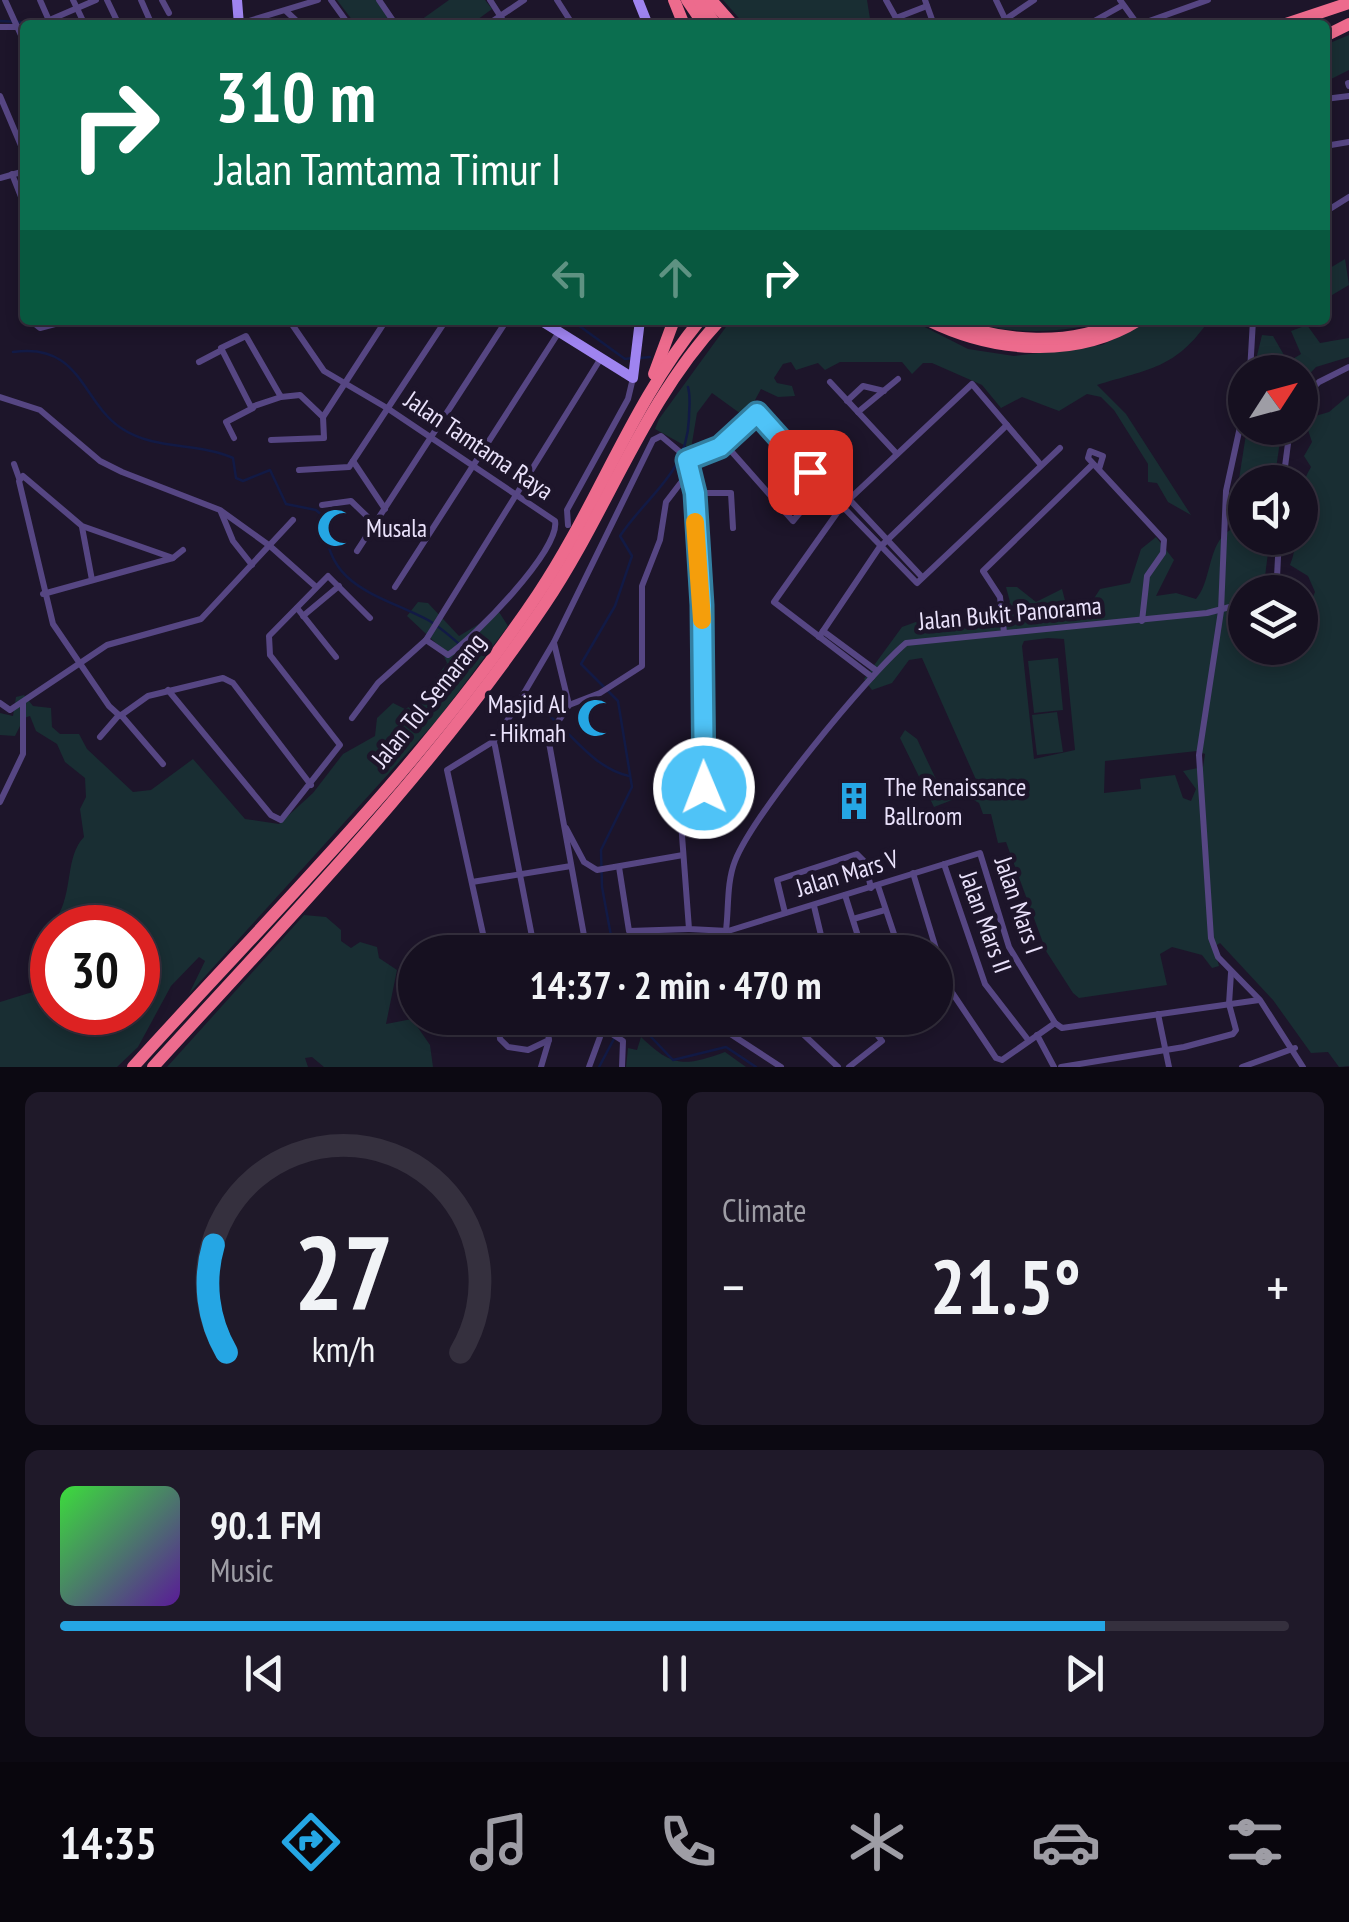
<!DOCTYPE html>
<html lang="en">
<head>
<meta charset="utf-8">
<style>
  :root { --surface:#161020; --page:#1f1929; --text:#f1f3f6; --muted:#9e9da5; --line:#35303e; --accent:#25a6e4 }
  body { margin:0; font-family:"PT Sans Narrow",sans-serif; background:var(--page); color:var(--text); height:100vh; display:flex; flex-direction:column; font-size:38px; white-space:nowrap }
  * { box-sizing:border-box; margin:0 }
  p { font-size:32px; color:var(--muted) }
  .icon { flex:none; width:55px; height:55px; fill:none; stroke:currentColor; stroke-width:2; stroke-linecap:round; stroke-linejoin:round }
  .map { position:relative; height:1067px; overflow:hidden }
  .sheet { display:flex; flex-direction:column; gap:25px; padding:25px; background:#0c0912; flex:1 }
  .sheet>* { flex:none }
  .banner { position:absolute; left:20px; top:20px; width:1310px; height:305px; border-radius:10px; box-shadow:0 5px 15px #0003,0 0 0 2px var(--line); background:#0b6e4f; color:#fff; overflow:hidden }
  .needle { width:65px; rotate:54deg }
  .buttons { position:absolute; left:1228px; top:355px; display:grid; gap:20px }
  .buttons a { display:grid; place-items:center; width:90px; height:90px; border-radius:50%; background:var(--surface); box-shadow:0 5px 15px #0003,0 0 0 2px var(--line); font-size:50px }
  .speed { position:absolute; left:30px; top:905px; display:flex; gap:20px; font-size:50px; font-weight:700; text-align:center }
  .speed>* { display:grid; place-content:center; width:130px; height:130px; border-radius:50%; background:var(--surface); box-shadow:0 5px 15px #0003,0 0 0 2px var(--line); line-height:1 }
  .speed .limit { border:15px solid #d22; background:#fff; color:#111 }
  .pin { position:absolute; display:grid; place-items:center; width:85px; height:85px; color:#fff; margin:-42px; border-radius:20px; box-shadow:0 5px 15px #0006 }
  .me { position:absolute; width:110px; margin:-55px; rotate:359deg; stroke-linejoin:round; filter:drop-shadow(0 0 8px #0008) }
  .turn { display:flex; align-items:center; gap:35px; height:210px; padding:0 30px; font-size:45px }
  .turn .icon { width:130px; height:130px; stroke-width:2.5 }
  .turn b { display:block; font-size:70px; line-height:85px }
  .lanes { display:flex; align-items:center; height:95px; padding:0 30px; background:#0003; justify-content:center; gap:50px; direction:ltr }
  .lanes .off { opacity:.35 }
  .big { font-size:75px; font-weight:800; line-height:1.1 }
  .sheet .card { flex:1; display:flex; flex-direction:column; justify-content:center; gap:15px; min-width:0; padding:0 35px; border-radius:15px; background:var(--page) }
  .sheet .dial { align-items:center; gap:0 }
  .dial svg { height:260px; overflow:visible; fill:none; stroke:var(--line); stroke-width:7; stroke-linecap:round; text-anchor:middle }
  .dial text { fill:var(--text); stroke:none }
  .song { display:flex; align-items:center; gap:30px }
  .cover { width:120px; height:120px; border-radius:15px; background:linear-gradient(135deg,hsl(120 70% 55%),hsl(270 70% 35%)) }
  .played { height:10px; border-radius:5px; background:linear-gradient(90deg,var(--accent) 85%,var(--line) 85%) }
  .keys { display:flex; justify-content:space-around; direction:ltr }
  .heat { display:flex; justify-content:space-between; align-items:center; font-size:55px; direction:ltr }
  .sheet .tiles { flex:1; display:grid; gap:25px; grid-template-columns:1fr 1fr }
  .card:last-child { grid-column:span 2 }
  .trip { position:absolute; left:398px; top:935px; width:555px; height:100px; border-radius:50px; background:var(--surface); box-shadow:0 5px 15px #0003,0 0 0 2px var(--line); font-weight:800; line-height:100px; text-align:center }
  .tab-bar { display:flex; height:160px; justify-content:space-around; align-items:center; background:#09060d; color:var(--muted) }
  .tab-bar .icon { width:70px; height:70px }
  .tab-bar .on { color:var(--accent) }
  .tab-bar b { font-size:45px; color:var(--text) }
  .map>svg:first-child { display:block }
  .green { fill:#192e33; fill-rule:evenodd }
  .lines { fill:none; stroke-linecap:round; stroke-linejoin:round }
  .stream { stroke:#121a45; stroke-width:2.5 }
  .street { stroke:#564683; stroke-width:6 }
  .secondary { stroke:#9f84f0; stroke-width:10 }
  .highway { stroke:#ed6b8d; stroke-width:12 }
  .route-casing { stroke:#337fa1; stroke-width:25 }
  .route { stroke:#4fc3f7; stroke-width:18 }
  .slow { stroke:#f59e0b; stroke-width:18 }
  .labels { text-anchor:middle; stroke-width:9; stroke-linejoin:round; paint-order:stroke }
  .street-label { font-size:25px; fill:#eae2fb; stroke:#1d152a }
  .poi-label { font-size:25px; fill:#eae2fb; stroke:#1d152a; text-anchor:start }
</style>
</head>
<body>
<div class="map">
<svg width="1349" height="1067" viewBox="0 0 1349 1067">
  <rect width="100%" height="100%" fill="#1d152a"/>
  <!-- green -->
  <g class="green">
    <path d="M337 0H378L397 25H356Z"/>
    <path d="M449 0H485L492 9 470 25H414Z"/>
    <path d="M723 0H867L871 25H745Z"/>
    <path d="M1349 35V70L1325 82V45Z"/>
    <path d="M1345 259 1349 285 1327 298 1325 271Z"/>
    <path d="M731 320H911L968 349 1014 356 1102 345 1150 320H1209C1176 369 1148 369 1097 385L1126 414 1191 515 1168 502 1157 483 1148 482V464L1114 410 1101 397 1087 394 1059 411 1022 397 1001 408 982 385 932 363H923L912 374 902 362H840L825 370 818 363 796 370 791 362 783 364 774 378 777 383 792 386 795 396 778 397 761 389 748 413 741 414 712 393 697 413 691 449 655 429 659 419Z"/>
    <path d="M958 320H1115C1059 334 1014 335 958 320Z"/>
    <path d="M1307 325 1320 343 1349 338V357L1316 367 1300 384V372H1253L1262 335 1273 336 1288 362 1301 354 1291 331Z"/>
    <path d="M1349 395V1066L1339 1067 1328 1052 1311 1053 1273 1000 1220 943 1214 947 1219 966 1212 968 1202 955 1172 947 1160 954 1167 985 1079 998 1073 993 1046 951 1006 842 998 843 991 814H983L979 803 965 795 934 807 900 738 905 730 917 739 943 794 965 785 985 800 922 658 909 660 892 683 872 690 864 679 902 627 924 619 948 623 967 611 998 613 1010 602 1006 587H1017L1036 602 1062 589 1067 608H1088L1100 589 1130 583 1141 549 1156 537 1174 560 1156 596 1176 593 1196 599C1215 578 1205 529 1245 526V538H1263L1269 545 1263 592H1245V648H1300V607L1310 603 1315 592 1308 576 1290 565C1303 532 1292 498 1311 467L1304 456 1312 442 1307 427 1312 417 1329 412ZM1048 638 1064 639 1075 750 1034 759 1022 646 1024 641ZM1197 751 1205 754 1203 767 1183 771 1196 789 1191 801 1183 798 1175 775 1140 779 1141 789 1104 793 1105 761Z"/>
    <path d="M1247 428H1282L1274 482H1258L1248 473 1239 479Z"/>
    <path d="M418 602 428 603 459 636 499 612 508 626 438 719 189 994 205 961 199 957 171 986 138 1047 117 1067H0V1002L52 986V1012H138V928L61 927 57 917C73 893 65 856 84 837L80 809 86 797 85 778 65 762 57 744 36 731 30 716 24 718 15 736 0 735V713L13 716 16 697 24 695 33 706 51 708 52 727 60 734H79L87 749 133 792 151 790 193 759 245 819 279 824 313 793 343 754 375 736 377 718 393 703 405 709 418 702 447 663 440 647 407 616Z"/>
    <path d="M1058 658 1063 710 1034 713 1028 661Z"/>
    <path d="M1057 712 1063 752 1037 755 1032 715Z"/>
    <path d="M304 915 326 917 341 930V941L351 948 360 942 377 947 379 958 397 970 386 1024 412 1019 430 1045 433 1067H324L312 1057 305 1058 308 1067H167Z"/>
    <path d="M641 1037C672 1067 684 1067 725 1052L746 1067H626L628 1048 637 1050Z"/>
  </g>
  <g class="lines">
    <!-- stream -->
    <g class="stream">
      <path d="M0 21 39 23"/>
      <path d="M571 320 625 359 632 358"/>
      <path d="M13 352C81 342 81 401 121 428 155 451 197 442 233 458L236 478 243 481 270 470 286 504 316 510 325 518C324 587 378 594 428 620 444 629 457 643 471 654"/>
      <path d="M640 358 650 357"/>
      <path d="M524 699C565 718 585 766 629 776"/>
      <path d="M614 952 602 887 601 850 632 787 618 701 581 664 615 606 632 556 620 536C648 494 687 474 689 418 689 407 691 398 688 387"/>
      <path d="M633 1018 673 1060 726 1047 756 1067"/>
      <path d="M599 1067 625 1018"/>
    </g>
    <!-- street -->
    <g class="street">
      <path d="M5 0 25 44"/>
      <path d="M40 0 51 25"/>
      <path d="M73 0 85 25"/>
      <path d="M107 0 119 25"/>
      <path d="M141 0 152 25"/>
      <path d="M162 0 169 13"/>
      <path d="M331 0 349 25"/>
      <path d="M379 0 396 25"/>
      <path d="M490 0 506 25"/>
      <path d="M557 0 573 25"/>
      <path d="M886 0 896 18 927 6"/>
      <path d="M925 0 934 25"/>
      <path d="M996 0 1008 25"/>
      <path d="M1120 0 1138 25 1208 0"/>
      <path d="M286 11 301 25"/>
      <path d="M239 24 318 0"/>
      <path d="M38 25 96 0"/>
      <path d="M487 25 524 0"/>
      <path d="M997 25 1034 0"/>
      <path d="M1087 25 1123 5"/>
      <path d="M0 27H25"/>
      <path d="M1348 83 1349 86"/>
      <path d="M0 96 25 155"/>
      <path d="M1325 99 1349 96"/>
      <path d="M1325 146 1349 142"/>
      <path d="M12 174 25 207"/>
      <path d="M0 178 25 171"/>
      <path d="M1325 212 1349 197"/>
      <path d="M21 281 25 298"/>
      <path d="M30 320 40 328 70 320"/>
      <path d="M289 320 324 371 387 408 555 521C561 549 473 639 448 655L426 640"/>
      <path d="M199 362 220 351"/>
      <path d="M1250 372 1253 320"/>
      <path d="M830 382 897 454"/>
      <path d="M0 397 40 410 100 461 122 472 220 510 270 546 315 586"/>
      <path d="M281 397 251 407 221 348 246 336 281 397 300 395 323 417"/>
      <path d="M847 401 863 386 884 391"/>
      <path d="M1300 401 1319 382 1349 367"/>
      <path d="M1245 404 1226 491 1221 611 1199 755 1211 938 1218 957 1260 1000 1303 1067"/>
      <path d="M858 412 898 379"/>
      <path d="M234 438 226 422 253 408"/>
      <path d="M271 440 324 438 323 417 386 320"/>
      <path d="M687 460 720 447 759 413 822 486 793 521 724 443"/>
      <path d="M353 461 385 509"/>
      <path d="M14 464 19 478"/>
      <path d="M1099 469 1103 456 1090 451 1088 458 1164 540 1163 553 1147 576 1142 621"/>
      <path d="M299 470 349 467 446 320"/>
      <path d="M1283 482 1290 428"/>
      <path d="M695 493H731L733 528"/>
      <path d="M849 499 922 577"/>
      <path d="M322 505 351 501 375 524"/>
      <path d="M842 506 917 583 1060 448"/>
      <path d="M221 512 233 541 252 565"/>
      <path d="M568 525 567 510 628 399 633 378"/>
      <path d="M82 527 92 580"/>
      <path d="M357 551 507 320"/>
      <path d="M173 558 183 550"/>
      <path d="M395 587 559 332"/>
      <path d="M1271 592 1277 577 1279 538"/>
      <path d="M43 594 173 558 82 526 23 476 19 481 53 624 109 706 120 716 148 696 223 678 233 683 311 785"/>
      <path d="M297 608 336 657"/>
      <path d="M303 616 339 586"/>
      <path d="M823 631 877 671"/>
      <path d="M1004 632 1000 597 983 571 1093 464"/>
      <path d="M819 637 879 548 1007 425"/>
      <path d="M554 643 569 705 548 737 587 952"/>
      <path d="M872 677 774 602 842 506 972 384 1041 465"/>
      <path d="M168 690 271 815 281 820 340 745 270 655 269 636 328 576 370 618"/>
      <path d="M0 703 10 710 107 645 201 619 293 520"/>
      <path d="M569 705 600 693 642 666V586L660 540 666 502 689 472"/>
      <path d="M121 715 163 764"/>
      <path d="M352 718 378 683 426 640 601 358"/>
      <path d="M100 737 119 715"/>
      <path d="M494 741 535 952"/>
      <path d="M0 802 23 754V702"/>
      <path d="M566 828 584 862 597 870 683 855"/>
      <path d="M944 864 985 984 1029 1041"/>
      <path d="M619 867 629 931 689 929"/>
      <path d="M913 873 947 985 996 1058 1002 1060 1055 1023"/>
      <path d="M472 882 571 866"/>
      <path d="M878 886 900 952"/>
      <path d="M845 895 863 952"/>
      <path d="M814 906 825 952"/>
      <path d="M785 913 777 880 857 854 865 862 871 888"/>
      <path d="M853 919 885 910"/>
      <path d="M487 952 447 770 494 741 514 710 554 642 653 440 661 436 686 457 691 477 702 605 704 788 683 810 681 822 689 929 728 931 980 853 1009 947 1055 1023"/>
      <path d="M722 952C731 923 724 889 735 861 753 815 867 676 906 643L1207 613 1245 603"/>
      <path d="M1158 1014 1169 1067"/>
      <path d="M498 1018 500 1039 508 1047 528 1050 549 1040"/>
      <path d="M706 1018 781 1067"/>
      <path d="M786 1018 838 1067"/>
      <path d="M1055 1023 1062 1028 1259 1000"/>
      <path d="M601 1027 623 1041 622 1067"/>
      <path d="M1037 1035 1054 1067"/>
      <path d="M541 1067 549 1040 546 1018"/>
      <path d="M589 1067 600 1037 599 1018"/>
      <path d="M849 1067 882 1041 864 1018"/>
      <path d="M1061 1067 1184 1047 1233 1034 1236 1030 1229 1004 1231 973"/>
      <path d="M1242 1067 1295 1048"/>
    </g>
    <!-- secondary -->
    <g class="secondary">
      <path d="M237 0 239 25"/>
      <path d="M638 0 648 25"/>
      <path d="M540 320 633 378 640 320"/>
    </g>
    <!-- highway -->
    <g class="highway">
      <path d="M674 0 684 25"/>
      <path d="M687 0 704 25"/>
      <path d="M699 0 716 25"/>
      <path d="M711 0 733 25"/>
      <path d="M1283 25 1349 3"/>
      <path d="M1325 36 1349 24"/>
      <path d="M928 320C993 352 1075 360 1139 320"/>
      <path d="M950 320C998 343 1074 347 1122 320"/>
      <path d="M654 374 674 320"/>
      <path d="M133 1067C271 914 423 766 538 594 597 506 632 403 700 320"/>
      <path d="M153 1067C287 920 434 769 545 604 607 512 643 402 720 320"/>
    </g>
  </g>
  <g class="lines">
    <!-- route casing -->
    <g class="route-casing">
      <path id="route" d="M704 788 702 605 695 493 687 460 720 447 757 413 810 472"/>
    </g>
    <!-- route -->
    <use href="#route" class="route"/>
    <!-- slow -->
    <path class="slow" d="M695 522 702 620"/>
  </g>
  <!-- icons -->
  <defs>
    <g id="mosque-bare" transform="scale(3)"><path d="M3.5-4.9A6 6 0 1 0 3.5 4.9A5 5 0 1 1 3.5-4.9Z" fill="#25a6e4" stroke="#1d152a" stroke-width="2.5" paint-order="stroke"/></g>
    <g id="building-bare" transform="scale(3)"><path d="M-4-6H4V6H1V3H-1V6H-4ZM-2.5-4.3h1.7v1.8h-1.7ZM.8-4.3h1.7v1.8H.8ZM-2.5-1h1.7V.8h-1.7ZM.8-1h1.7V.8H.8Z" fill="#25a6e4" stroke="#1d152a" stroke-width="2.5" paint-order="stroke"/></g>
  </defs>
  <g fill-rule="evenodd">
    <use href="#mosque-bare" x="336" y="528"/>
    <use href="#mosque-bare" x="596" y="718"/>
    <use href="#building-bare" x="854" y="801"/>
  </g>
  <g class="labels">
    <!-- street labels -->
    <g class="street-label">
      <text transform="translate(479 445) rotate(34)" y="9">Jalan Tamtama Raya</text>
      <text transform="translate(1010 613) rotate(-5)" y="9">Jalan Bukit Panorama</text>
      <text transform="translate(428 700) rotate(-51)" y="9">Jalan Tol Semarang</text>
      <text transform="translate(847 873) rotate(-17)" y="9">Jalan Mars V</text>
      <text transform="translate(1019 905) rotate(71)" y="9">Jalan Mars I</text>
      <text transform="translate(986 922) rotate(70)" y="9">Jalan Mars II</text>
    </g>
    <!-- poi labels -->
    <g class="poi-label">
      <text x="366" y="537">Musala</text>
      <text x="566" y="713" text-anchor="end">Masjid Al<tspan x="566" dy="29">- Hikmah</tspan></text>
      <text x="884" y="796">The Renaissance<tspan x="884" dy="29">Ballroom</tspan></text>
    </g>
  </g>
</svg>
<div class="buttons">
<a><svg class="needle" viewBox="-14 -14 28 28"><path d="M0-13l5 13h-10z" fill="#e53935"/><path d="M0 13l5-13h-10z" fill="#9e9da5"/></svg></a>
<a><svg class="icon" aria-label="sound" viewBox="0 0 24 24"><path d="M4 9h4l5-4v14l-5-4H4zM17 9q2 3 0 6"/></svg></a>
<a><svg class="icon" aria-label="layers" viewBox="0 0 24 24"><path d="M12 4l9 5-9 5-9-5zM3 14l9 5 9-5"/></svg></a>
</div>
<div class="speed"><div class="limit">30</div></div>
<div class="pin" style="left:810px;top:472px;background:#d93025"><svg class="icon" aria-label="arrive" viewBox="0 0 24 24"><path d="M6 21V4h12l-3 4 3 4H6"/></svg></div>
<svg class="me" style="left:704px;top:788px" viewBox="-20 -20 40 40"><circle r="17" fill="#4fc3f7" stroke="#fff" stroke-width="3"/><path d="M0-11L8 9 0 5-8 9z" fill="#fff"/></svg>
<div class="trip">14:37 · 2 min · 470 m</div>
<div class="banner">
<div class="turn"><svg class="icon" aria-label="right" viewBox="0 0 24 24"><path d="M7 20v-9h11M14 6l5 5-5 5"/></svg><div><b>310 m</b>Jalan Tamtama Timur I</div></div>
<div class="lanes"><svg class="icon off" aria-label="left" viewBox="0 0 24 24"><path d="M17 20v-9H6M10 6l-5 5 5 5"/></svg><svg class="icon off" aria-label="ahead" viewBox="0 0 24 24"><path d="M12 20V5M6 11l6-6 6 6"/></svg><svg class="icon" aria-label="right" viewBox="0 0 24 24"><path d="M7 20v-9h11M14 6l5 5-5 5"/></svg></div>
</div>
</div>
<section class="sheet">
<div class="tiles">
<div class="card dial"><svg viewBox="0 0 100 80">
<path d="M14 69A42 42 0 1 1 86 69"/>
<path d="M14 69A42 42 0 0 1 10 36" stroke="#25a6e4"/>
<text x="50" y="56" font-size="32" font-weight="700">27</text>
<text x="50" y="72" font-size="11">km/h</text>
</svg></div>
<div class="card"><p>Climate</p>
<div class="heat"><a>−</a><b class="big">21.5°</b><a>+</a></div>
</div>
<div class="card">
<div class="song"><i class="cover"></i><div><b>90.1 FM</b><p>Music</p></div></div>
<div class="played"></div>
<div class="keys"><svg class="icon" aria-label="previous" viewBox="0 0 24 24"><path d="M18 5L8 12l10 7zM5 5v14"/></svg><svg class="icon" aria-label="pause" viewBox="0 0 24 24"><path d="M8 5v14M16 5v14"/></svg><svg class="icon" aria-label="next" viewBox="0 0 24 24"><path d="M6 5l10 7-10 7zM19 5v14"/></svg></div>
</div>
</div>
</section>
<nav class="tab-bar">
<b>14:35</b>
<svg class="icon on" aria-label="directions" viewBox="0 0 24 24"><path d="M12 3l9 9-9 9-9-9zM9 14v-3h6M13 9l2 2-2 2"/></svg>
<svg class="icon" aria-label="music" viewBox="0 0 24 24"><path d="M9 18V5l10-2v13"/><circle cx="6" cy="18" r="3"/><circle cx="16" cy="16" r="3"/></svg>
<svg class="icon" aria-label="phone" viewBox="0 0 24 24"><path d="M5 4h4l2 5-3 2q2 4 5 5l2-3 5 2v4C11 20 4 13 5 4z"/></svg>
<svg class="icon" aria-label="climate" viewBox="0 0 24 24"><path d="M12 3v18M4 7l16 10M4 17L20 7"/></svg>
<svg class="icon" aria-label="car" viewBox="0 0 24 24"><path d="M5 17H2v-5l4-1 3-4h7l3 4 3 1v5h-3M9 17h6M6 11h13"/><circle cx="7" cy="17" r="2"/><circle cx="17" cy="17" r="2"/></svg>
<svg class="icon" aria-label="filters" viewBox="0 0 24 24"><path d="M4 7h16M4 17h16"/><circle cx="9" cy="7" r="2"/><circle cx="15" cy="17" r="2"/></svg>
</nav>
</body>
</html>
